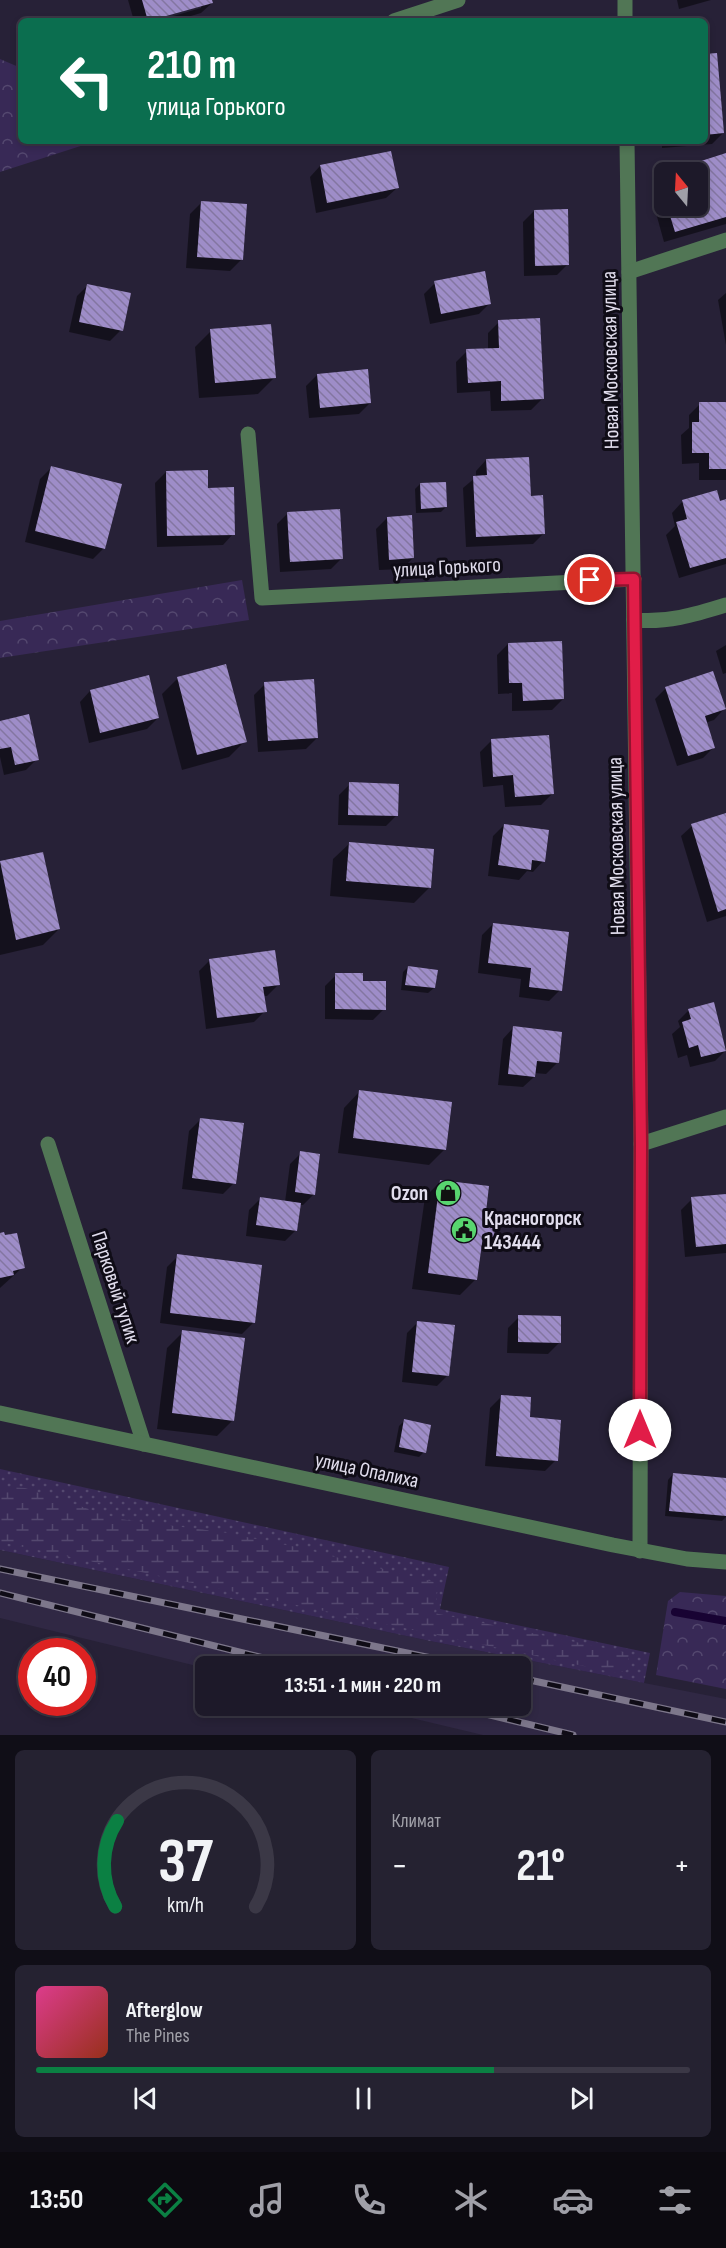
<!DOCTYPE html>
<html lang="ru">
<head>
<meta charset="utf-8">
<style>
  :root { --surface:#1d1929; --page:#252231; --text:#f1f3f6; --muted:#a0a0a8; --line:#3b3846; --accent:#0b8043 }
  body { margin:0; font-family:"Sofia Sans Condensed",sans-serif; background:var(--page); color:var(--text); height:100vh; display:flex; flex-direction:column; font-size:22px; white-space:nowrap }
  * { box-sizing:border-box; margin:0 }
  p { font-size:20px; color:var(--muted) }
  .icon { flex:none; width:33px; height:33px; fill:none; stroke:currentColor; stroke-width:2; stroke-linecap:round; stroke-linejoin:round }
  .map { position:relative; height:1735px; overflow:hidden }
  .drawer { display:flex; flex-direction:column; gap:15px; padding:15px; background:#100e17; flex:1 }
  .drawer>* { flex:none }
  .hud { position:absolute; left:18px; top:18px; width:690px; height:126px; border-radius:9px; box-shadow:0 3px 9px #0003,0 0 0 2px var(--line); background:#0b6e4f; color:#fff; overflow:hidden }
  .needle { width:39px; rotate:342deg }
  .tools { position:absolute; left:654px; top:162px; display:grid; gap:12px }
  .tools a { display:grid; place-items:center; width:54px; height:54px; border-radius:9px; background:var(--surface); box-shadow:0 3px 9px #0003,0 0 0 2px var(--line); font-size:30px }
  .speed { position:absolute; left:18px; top:1638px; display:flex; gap:12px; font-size:30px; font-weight:700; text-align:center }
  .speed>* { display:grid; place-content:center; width:78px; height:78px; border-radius:50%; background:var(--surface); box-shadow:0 3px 9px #0003,0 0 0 2px var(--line); line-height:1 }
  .speed .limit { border:9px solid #d22; background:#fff; color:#111 }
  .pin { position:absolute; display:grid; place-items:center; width:51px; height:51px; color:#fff; margin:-26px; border:3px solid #fff; border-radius:50%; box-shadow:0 2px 6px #0007 }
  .me { position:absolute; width:66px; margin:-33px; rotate:0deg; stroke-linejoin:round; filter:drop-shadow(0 0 4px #0008) }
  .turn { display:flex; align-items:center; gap:21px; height:126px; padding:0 30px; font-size:27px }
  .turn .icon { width:78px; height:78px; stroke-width:2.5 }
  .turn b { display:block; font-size:42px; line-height:51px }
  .big { font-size:45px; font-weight:700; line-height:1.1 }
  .drawer .widget { flex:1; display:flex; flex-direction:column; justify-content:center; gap:9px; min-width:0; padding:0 21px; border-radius:9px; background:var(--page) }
  .drawer .dial { align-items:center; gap:0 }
  .dial svg { height:156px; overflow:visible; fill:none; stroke:var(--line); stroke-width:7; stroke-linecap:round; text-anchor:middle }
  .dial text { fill:var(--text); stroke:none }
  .song { display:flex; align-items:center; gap:18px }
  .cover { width:72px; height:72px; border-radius:9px; background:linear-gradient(135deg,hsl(330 70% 55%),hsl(10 70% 35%)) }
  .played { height:6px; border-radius:3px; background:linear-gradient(90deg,var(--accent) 70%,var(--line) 70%) }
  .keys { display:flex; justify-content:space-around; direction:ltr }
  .heat { display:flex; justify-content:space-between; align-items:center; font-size:33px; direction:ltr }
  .drawer .tiles { flex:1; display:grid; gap:15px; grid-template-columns:1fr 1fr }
  .widget:last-child { grid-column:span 2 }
  .trip { position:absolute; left:195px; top:1656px; width:336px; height:60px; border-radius:9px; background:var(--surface); box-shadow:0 3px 9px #0003,0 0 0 2px var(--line); font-weight:700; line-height:60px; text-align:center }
  .tabs { display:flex; height:96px; justify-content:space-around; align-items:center; background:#0c0a10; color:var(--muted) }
  .tabs .icon { width:42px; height:42px }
  .tabs .active { color:var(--accent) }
  .tabs b { font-size:27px; color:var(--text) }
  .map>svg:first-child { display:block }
  .built { fill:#302844 }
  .grass { fill:url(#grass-dots) }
  .forest { fill:url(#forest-crowns) }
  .wetland { fill:url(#wetland-marsh) }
  .shadow { fill:#0007 }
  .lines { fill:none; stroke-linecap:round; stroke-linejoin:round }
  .stream { stroke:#180333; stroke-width:8 }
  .building { fill:url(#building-back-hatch) }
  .minor { stroke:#517655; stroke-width:15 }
  .rail-casing { stroke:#7d778b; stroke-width:7 }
  .rail { stroke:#0f0c16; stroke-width:4.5; stroke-dasharray:14; stroke-linecap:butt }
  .route-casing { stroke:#92132f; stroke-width:15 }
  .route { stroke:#e11d48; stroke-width:10 }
  .labels { text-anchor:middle; stroke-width:6; stroke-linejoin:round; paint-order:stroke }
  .street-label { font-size:21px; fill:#e1dded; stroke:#0f0c16 }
  .poi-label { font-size:21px; font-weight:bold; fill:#e1dded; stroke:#0f0c16; text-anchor:end }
</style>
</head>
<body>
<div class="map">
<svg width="726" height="1735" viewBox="0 0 726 1735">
  <defs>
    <pattern id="grass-dots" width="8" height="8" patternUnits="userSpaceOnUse" patternTransform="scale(1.5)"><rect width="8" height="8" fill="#382956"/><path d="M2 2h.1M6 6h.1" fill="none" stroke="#54486f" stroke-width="1.8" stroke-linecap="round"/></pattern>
    <pattern id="forest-crowns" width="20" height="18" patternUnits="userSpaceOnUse" patternTransform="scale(1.5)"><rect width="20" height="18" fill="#382956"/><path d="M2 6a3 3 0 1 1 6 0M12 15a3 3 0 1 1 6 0" fill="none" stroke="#54486f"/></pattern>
    <pattern id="wetland-marsh" width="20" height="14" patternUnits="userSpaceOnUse" patternTransform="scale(1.5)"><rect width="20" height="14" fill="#382956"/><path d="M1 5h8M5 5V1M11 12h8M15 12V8" fill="none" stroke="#54486f"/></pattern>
    <pattern id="building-back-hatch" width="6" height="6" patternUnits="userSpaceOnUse" patternTransform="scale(1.5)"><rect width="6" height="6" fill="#9e8dc8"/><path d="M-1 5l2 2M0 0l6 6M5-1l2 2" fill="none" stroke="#8376a1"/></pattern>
  </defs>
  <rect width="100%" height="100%" fill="#272137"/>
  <!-- built -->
  <path class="built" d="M0 1550 430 1641 726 1699V1735H483L361 1706H520V1666L205 1668 0 1618Z"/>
  <!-- grass -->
  <path class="grass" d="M0 1469 449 1567 440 1609 650 1653 644 1683 430 1641 0 1550Z"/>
  <!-- forest -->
  <g class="forest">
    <path d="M0 59 21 68V141H96L0 172Z"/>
    <path d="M242 580 249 620 0 658V621Z"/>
    <path d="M680 1592 726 1596V1689L656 1675 668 1601Z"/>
  </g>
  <!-- wetland -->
  <path class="wetland" d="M0 1487 25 1488 119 1519 222 1532 296 1547 434 1582 438 1588 434 1613 629 1653 627 1670 616 1673 0 1542Z"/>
  <!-- shadow -->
  <g class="shadow">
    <path d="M128 0H211L212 3 201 13 174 21H156L201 8V5L145 21H134Z"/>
    <path d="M677 0H711L679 9Z"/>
    <path d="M705 55 723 133 712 144 662 148V141H705Z"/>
    <path d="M726 155V224L664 242 656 213 664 204V206H698V172H689L698 163Z"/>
    <path d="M320 166 397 188 386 198 316 213 310 177Z"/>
    <path d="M201 203 241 260 230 271 186 268 190 214Z"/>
    <path d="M534 211 568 264 557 275 524 276 523 222Z"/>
    <path d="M435 283 490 303 479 314 430 324 424 294Z"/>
    <path d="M88 285 121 330 110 341 69 332 77 296Z"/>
    <path d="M726 293V345L718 300Z"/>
    <path d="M499 322 542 399 531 410 491 411 490 391 457 393 456 362 467 351 488 350V333Z"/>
    <path d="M211 331 274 378 258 394 199 398 195 347Z"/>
    <path d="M317 375 370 403 359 414 309 418 306 386Z"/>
    <path d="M700 404H726V480H699V463L682 464 681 435 689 428V415Z"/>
    <path d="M486 460 530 498 544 533 533 544 466 547 463 488 476 477V471Z"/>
    <path d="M51 468 104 548 93 559 25 542 40 479Z"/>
    <path d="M166 472 207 489 233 534 223 545 157 547 155 483Z"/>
    <path d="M420 484 446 507 441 512 416 513 415 489Z"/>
    <path d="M716 492 719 503 726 501V564L679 578 666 535 675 526 672 513 682 502Z"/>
    <path d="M288 513 342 558 331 569 280 572 277 524Z"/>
    <path d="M387 518 413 558 402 569 379 570 376 529Z"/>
    <path d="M508 644 563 699 552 710 512 711V693L498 694 497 655Z"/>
    <path d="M726 645V673L723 674 716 651Z"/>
    <path d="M178 678 245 741 229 757 182 770 162 694Z"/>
    <path d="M265 684 317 738 306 749 258 752 254 695Z"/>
    <path d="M666 688 724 709 714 720 705 723 714 747 703 758 677 766 655 699Z"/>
    <path d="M90 691 158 718 147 729 89 743 80 702Z"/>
    <path d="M0 722 37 759 26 770 4 775 0 757Z"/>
    <path d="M491 741 552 794 541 805 505 807 503 785 483 787 480 752Z"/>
    <path d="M350 784 397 815 386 826 338 825 339 795Z"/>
    <path d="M726 815V916L707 922 681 836 692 826Z"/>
    <path d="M504 825 543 861 533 872 527 871 519 880 488 876 493 836Z"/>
    <path d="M350 843 430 887 414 903 330 896 333 859Z"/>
    <path d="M42 854 59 929 43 945 0 955V863Z"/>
    <path d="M493 924 560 990 549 1001 519 997 521 979 478 973 482 935Z"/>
    <path d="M210 960 278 985 267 996H263L265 1011 254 1022 206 1029 199 971Z"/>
    <path d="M408 967 434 988 428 993 401 990 403 972Z"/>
    <path d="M336 975 361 982 384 1009 373 1020 325 1019V986Z"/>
    <path d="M713 1004 726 1050 715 1061 690 1067 687 1055 678 1058 672 1034 680 1027 678 1021 689 1010Z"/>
    <path d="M513 1028 557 1063 546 1074 534 1073V1077L523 1087 498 1085 503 1039Z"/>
    <path d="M360 1091 445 1149 429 1165 338 1153 344 1108Z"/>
    <path d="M200 1120 234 1183 223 1194 182 1189 189 1131Z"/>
    <path d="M301 1153 314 1194 303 1205H299L296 1230 285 1241 246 1236 249 1210 260 1199 285 1202 290 1164Z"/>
    <path d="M441 1181 484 1214 492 1236 480 1249 476 1279 460 1295 412 1289 425 1197Z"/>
    <path d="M726 1195V1253L685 1257 681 1210 692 1199Z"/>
    <path d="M0 1234 23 1267 0 1288Z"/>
    <path d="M178 1256 253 1323 242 1334 160 1323 167 1267Z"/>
    <path d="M519 1317 559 1343 548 1354 507 1353 508 1328Z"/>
    <path d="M418 1322 448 1375 437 1386 402 1382 407 1333Z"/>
    <path d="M183 1332 233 1420 217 1436 157 1429 167 1348Z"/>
    <path d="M501 1397 528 1419 556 1460 545 1471 485 1466 490 1408Z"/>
    <path d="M404 1421 424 1452 419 1457 394 1452 399 1426Z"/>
    <path d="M673 1474 726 1479V1517L722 1521 665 1516 668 1480Z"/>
  </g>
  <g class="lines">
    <!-- stream -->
    <path class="stream" d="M675 1612 726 1621"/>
  </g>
  <!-- building -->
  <g class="building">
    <path d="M142 0H212L213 3 148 21Z"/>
    <path d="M717 53 724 133 705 135V54Z"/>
    <path d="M391 151 399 188 327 203 320 165Z"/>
    <path d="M726 153V217L675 232 667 206H698V191L705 189 698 162Z"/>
    <path d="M201 201 247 204 243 260 197 257Z"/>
    <path d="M568 209 569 265 535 266 534 210Z"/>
    <path d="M485 271 491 304 441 314 434 281Z"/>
    <path d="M87 284 131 293 123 331 79 322Z"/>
    <path d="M540 318 544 399 501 401V381L468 383 466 349 499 348 498 320Z"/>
    <path d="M271 324 276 378 215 383 210 329Z"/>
    <path d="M368 369 371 403 320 408 317 374Z"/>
    <path d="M699 402H726V469H709V453H692V422H699Z"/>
    <path d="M529 457 531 496 543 495 545 534 476 537 473 476 487 475 486 459Z"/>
    <path d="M51 466 122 484 105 549 35 531Z"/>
    <path d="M208 470V488L234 487 235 535 167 536 166 471Z"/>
    <path d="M446 482 447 507 421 509 420 483Z"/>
    <path d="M717 490 720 501 726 499V558L690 568 676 522 687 519 682 500Z"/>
    <path d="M340 509 343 559 290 562 287 512Z"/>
    <path d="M412 515 414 558 389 560 387 517Z"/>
    <path d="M562 641 564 699 523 701 522 683H509L508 643Z"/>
    <path d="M226 664 247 742 197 755 177 677Z"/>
    <path d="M713 671 726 709 705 716 715 748 688 756 665 687Z"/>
    <path d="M149 675 159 718 100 733 90 690Z"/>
    <path d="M314 679 318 738 268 741 264 682Z"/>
    <path d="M29 714 39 760 15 765 11 747 0 749V721Z"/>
    <path d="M549 735 554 794 515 797 513 775 493 777 491 739Z"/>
    <path d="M349 782 399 784 398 816 348 815Z"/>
    <path d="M726 813V909L718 912 691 824Z"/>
    <path d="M504 824 549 830 545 862 532 860 531 870 498 865Z"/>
    <path d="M349 842 434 849 431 888 346 881Z"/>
    <path d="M43 852 60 929 16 940 0 861Z"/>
    <path d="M493 923 569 932 562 991 529 987 531 968 488 963Z"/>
    <path d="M275 950 280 985 263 987 267 1012 217 1018 209 959Z"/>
    <path d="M408 966 438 970 435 988 405 985Z"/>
    <path d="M335 973H363V981H386V1010L335 1009Z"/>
    <path d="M714 1002 726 1051 701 1057 698 1045 689 1048 682 1022 691 1019 688 1009Z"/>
    <path d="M513 1026 562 1032 559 1063 537 1061 535 1077 508 1074Z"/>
    <path d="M359 1090 452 1102 446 1150 353 1138Z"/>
    <path d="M200 1118 244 1123 236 1184 192 1178Z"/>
    <path d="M300 1151 320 1154 315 1195 295 1192Z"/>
    <path d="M440 1180 489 1186 486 1212 497 1213 496 1218 494 1237 483 1236 477 1280 428 1273Z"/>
    <path d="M726 1194V1244L696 1247 691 1197Z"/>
    <path d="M260 1197 301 1203 297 1231 256 1225Z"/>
    <path d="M4 1232 5 1235 17 1233 25 1268 13 1271 14 1275 0 1278V1233Z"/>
    <path d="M177 1254 262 1265 255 1323 170 1313Z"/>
    <path d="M518 1315 561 1316V1343L518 1342Z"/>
    <path d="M417 1321 455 1325 449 1376 412 1372Z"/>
    <path d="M182 1330 245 1338 234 1421 172 1413Z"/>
    <path d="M501 1395 531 1397 530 1417 561 1420 558 1461 496 1456Z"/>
    <path d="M404 1419 431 1425 426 1453 399 1447Z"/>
    <path d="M673 1473 726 1478V1516L669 1511Z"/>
  </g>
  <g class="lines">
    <!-- minor -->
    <g class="minor">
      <path d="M625 0V21"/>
      <path d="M394 21 458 0"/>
      <path d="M627 141 641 1144 640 1551"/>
      <path d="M629 272 726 240"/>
      <path d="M248 434 262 598 634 579"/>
      <path d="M634 620C667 623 694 615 726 605"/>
      <path d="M48 1144 144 1444"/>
      <path d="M641 1144 726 1117"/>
      <path d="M0 1413 613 1545 687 1559 726 1562"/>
    </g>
    <!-- rail casing -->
    <g class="rail-casing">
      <g id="rail">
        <path d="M0 1569 470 1666"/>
        <path d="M0 1593 296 1666"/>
        <path d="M520 1678 726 1722"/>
        <path d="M453 1706 573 1735"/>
      </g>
    </g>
    <!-- rail -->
    <use href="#rail" class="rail"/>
  </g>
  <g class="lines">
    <!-- route casing -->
    <g class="route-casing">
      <path id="route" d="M590 580 634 579 641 1144 640 1430"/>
    </g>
    <!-- route -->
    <use href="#route" class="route"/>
  </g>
  <!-- icons -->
  <defs>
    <g id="shop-disc" transform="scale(1.35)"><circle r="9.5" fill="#58d56f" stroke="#0f0c16"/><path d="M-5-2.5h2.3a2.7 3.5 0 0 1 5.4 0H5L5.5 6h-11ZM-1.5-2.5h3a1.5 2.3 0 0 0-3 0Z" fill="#111"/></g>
    <g id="civic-disc" transform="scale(1.35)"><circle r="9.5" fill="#58d56f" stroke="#0f0c16"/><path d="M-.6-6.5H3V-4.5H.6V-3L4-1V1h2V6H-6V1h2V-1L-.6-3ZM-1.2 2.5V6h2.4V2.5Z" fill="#111"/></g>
  </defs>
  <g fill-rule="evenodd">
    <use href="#shop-disc" x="448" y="1193"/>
    <use href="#civic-disc" x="464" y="1230"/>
  </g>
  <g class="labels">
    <!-- street labels -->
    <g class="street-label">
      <text transform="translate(610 360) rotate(-91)" y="7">Новая Московская улица</text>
      <text transform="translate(447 567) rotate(-3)" y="7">улица Горького</text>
      <text transform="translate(616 846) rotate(-91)" y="7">Новая Московская улица</text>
      <text transform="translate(116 1287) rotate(72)" y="7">Парковый тупик</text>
      <text transform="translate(367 1470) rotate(12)" y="7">улица Опалиха</text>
    </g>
    <!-- poi labels -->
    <g class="poi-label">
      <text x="428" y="1200">Ozon</text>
      <text x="484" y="1225" text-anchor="start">Красногорск<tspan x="484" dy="24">143444</tspan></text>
    </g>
  </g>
</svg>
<div class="tools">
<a><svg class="needle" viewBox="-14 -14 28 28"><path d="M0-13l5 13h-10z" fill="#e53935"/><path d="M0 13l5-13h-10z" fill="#a0a0a8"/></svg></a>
</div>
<div class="speed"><div class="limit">40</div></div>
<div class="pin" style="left:590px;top:580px;background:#d93025"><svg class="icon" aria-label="arrive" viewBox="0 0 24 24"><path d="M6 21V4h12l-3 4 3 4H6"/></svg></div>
<svg class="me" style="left:640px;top:1430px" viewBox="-20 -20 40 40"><circle r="19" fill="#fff"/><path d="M0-13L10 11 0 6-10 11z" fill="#e11d48"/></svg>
<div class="trip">13:51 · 1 мин · 220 m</div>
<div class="hud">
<div class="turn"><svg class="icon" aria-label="left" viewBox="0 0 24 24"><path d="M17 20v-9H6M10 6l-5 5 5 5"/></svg><div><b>210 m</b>улица Горького</div></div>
</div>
</div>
<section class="drawer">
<div class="tiles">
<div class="widget dial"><svg viewBox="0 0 100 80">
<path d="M14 69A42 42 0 1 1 86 69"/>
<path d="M14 69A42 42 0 0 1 15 25" stroke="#0b8043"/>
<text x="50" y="56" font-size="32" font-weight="700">37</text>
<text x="50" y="72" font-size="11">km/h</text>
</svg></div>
<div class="widget"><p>Климат</p>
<div class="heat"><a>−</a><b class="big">21°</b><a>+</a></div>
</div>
<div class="widget">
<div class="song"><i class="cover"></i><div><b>Afterglow</b><p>The Pines</p></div></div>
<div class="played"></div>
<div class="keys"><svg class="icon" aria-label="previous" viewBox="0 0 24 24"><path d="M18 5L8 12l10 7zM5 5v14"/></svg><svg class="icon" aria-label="pause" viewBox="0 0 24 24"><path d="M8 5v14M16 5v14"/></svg><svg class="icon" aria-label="next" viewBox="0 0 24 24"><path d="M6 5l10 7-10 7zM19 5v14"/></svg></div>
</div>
</div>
</section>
<nav class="tabs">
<b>13:50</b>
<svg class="icon active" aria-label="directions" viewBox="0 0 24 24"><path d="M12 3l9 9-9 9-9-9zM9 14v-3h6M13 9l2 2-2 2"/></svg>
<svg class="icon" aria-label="music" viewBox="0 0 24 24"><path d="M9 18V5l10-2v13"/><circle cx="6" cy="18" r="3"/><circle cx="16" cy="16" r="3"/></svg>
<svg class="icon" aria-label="phone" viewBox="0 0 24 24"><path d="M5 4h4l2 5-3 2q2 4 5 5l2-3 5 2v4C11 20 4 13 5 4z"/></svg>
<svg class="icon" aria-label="climate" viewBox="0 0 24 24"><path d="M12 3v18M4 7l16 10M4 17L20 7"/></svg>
<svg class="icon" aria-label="car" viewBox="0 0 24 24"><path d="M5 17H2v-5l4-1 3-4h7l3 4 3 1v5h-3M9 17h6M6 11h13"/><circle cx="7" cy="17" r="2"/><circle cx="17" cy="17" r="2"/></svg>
<svg class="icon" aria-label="filters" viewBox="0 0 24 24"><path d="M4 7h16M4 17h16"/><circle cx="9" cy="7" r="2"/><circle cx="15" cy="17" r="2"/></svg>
</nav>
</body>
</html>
